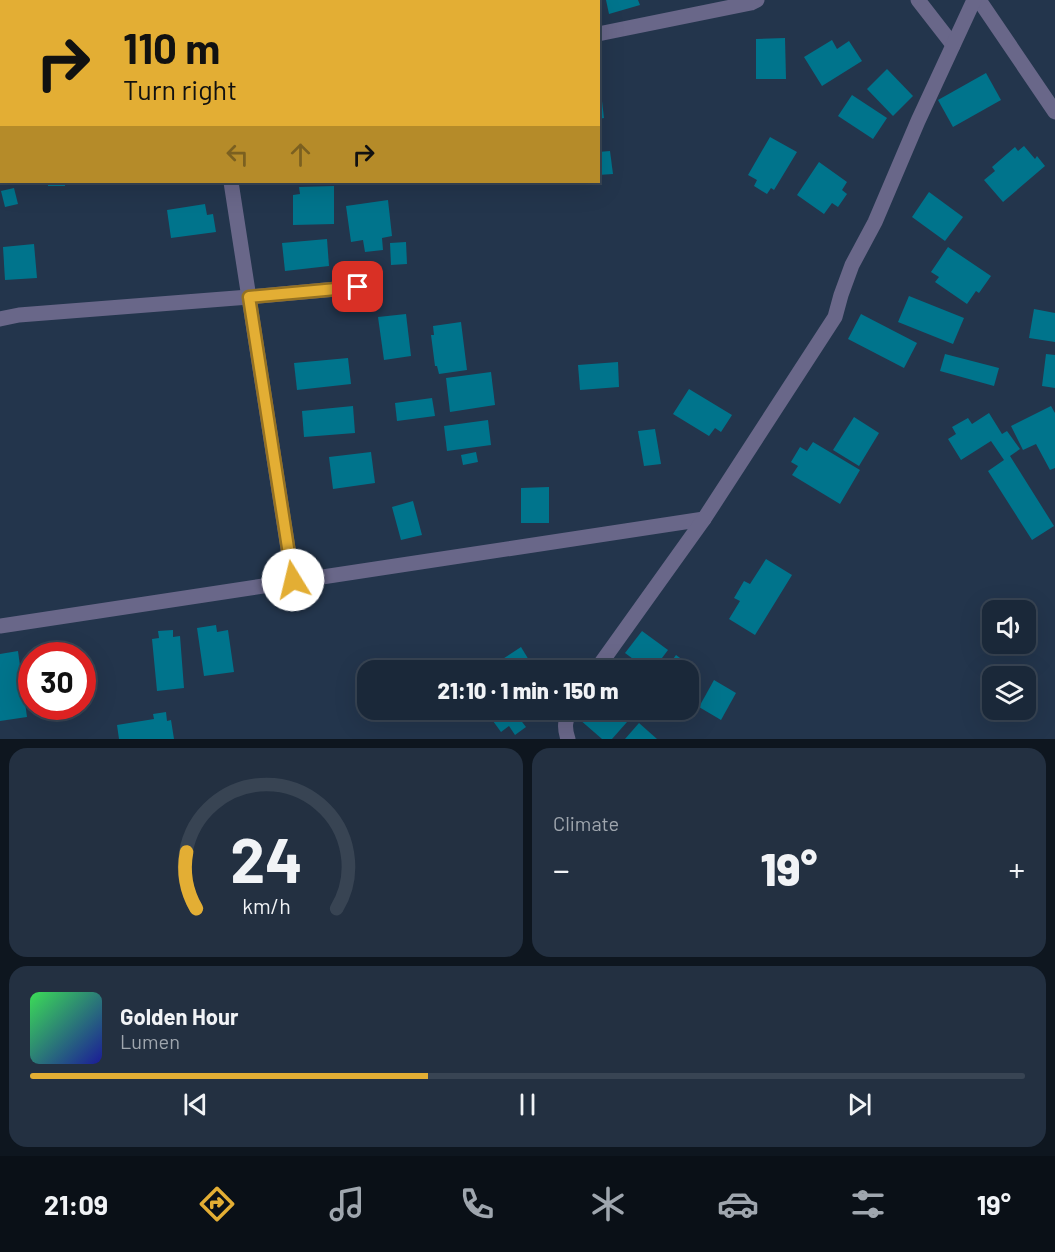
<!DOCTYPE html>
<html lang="en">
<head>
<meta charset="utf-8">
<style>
  :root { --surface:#1a2839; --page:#233041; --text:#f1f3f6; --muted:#9fa6ae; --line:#384453; --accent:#e3ae34 }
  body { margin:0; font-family:Barlow,sans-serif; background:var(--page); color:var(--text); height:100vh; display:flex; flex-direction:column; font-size:22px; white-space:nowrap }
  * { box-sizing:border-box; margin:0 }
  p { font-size:20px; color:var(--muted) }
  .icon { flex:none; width:33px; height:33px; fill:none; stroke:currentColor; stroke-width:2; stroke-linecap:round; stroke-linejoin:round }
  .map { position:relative; height:739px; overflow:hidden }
  .panel { display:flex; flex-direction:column; gap:9px; padding:9px; background:#0e161f; flex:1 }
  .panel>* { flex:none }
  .guide { position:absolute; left:0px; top:0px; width:600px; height:183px; box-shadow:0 6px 24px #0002,0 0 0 2px var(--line); background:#e3ae34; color:#111; overflow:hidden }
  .fabs { position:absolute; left:982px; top:600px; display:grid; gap:12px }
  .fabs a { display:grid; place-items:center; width:54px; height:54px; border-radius:12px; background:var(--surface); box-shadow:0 6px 24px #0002,0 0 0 2px var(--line); font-size:30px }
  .speed { position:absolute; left:18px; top:642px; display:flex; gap:12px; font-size:30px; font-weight:700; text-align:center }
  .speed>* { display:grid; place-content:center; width:78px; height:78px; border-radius:50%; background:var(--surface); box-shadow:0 6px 24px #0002,0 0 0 2px var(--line); line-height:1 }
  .speed .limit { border:9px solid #d22; background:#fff; color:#111 }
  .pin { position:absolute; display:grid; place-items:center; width:51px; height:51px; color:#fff; margin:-26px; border-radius:12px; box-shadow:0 3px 9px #0006 }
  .me { position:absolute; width:66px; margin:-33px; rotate:351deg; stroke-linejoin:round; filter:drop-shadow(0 0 4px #0008) }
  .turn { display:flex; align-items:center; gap:21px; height:126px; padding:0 24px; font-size:27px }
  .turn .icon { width:78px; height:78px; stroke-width:2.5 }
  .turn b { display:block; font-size:42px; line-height:51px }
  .lanes { display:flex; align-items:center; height:57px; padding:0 24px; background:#0003; justify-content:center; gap:30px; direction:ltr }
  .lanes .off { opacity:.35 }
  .big { font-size:45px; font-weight:800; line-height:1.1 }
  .panel .widget { flex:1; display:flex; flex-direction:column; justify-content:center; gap:9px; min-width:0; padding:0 21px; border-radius:18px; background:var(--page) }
  .panel .dial { align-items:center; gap:0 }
  .dial svg { height:156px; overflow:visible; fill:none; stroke:var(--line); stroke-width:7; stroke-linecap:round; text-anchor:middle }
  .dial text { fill:var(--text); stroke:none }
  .song { display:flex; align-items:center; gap:18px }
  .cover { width:72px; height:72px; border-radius:9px; background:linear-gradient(135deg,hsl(130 70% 55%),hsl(240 70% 35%)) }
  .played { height:6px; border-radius:3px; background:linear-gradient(90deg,var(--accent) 40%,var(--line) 40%) }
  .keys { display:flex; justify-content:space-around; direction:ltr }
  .heat { display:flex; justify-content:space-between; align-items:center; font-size:33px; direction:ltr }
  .panel .tiles { flex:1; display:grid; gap:9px; grid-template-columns:1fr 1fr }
  .widget:last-child { grid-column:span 2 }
  .trip { position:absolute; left:357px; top:660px; width:342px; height:60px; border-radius:18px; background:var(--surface); box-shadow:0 6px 24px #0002,0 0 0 2px var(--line); font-weight:800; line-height:60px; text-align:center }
  .menu { display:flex; height:96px; justify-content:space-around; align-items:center; background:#0a1017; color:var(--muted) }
  .menu .icon { width:42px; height:42px }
  .menu .selected { color:var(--accent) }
  .menu b { font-size:27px; color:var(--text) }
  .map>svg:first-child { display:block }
  .building { fill:#00748c }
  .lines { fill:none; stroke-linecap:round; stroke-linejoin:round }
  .minor { stroke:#696789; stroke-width:15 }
  .route-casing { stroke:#947122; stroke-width:15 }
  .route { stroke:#e3ae34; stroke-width:10 }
</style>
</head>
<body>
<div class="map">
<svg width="1055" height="739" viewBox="0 0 1055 739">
  <rect width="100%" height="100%" fill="#23354c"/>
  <!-- building -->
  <g class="building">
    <path d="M606 0H638L640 5 609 14Z"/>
    <path d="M785 38 786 79H756V39Z"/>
    <path d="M832 40 837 49 849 41 862 61 822 86 804 57Z"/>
    <path d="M887 69 913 96 893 116 867 89Z"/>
    <path d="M986 73 1001 100 953 127 938 100Z"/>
    <path d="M598 84H600L604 118 598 119Z"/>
    <path d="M852 95 887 118 873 139 838 116Z"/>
    <path d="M770 137 797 152 774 190 771 188 767 194 754 186 757 180 748 175Z"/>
    <path d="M1024 146 1035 159 1037 156 1045 166 1003 202 984 180 995 171 992 167 1015 147 1018 151Z"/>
    <path d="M610 151 613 174 598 175V152Z"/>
    <path d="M819 162 847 182 842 190 847 194 838 207 832 203 824 214 797 195Z"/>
    <rect x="48" y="182" width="17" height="4"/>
    <path d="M334 186V224L293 225V195L300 194 299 187Z"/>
    <path d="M14 188 18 204 5 207 1 191Z"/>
    <path d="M929 192 963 217 945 241 912 217Z"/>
    <path d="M388 200 392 236 382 238 383 250 365 252 363 240 351 242 346 206Z"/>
    <path d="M205 204 207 215 213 214 216 232 171 238 167 210Z"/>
    <path d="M327 239 329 266 285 271 282 243Z"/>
    <path d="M406 242 407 264 391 265 390 243Z"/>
    <path d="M34 244 37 278 5 280 3 247Z"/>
    <path d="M948 247 991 276 979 293 976 291 967 304 935 282 939 277 931 272Z"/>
    <path d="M909 296 964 318 953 344 898 322Z"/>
    <path d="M1034 309 1055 313V342L1029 338Z"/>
    <path d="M406 314 411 356 384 360 378 317Z"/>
    <path d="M861 314 917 343 904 368 848 339Z"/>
    <path d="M461 322 467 370 439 374 437 366H435L431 335H434L433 326Z"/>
    <path d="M945 354 999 368 994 386 940 371Z"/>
    <path d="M1046 354 1055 355V388L1042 386Z"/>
    <path d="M348 358 351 384 297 390 294 363Z"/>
    <path d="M618 362 619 387 580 390 578 365Z"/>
    <path d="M491 372 495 405 450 412 446 378Z"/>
    <path d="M689 389 732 415 721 432 715 428 709 436 673 414Z"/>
    <path d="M432 398 435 416 397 421 395 403Z"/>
    <path d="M353 406 355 433 304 437 302 411Z"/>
    <path d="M1051 406 1055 413V468L1050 470 1036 444 1023 450 1011 426Z"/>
    <path d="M989 413 1002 434 1007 431 1020 449 1010 456 1054 526 1032 540 988 471 1004 460 991 441 961 460 948 439 956 434 952 427 968 418 972 424Z"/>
    <path d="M854 417 879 433 859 466 833 450Z"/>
    <path d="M488 420 491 445 447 451 444 426Z"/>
    <path d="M655 429 661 464 644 466 638 431Z"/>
    <path d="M813 442 860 470 840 504 792 475 798 466 791 462 800 447 807 451Z"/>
    <path d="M371 452 375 483 333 489 329 457Z"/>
    <path d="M476 452 478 462 463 465 461 455Z"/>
    <path d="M549 487V523H521V488Z"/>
    <path d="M413 501 422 535 401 540 392 507Z"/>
    <path d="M766 559 792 575 755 635 729 619 740 601 734 598 744 581 750 584Z"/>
    <path d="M216 625 217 632 228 630 234 672 204 676 197 628Z"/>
    <path d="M173 630V637L180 636 184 688 157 691 152 639 159 638 158 631Z"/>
    <path d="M642 631 668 650 653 670H648L625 653Z"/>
    <path d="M521 647 535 670H504L498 662Z"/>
    <path d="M18 651 27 717 0 721V654Z"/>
    <path d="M676 655 695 669 688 677V670H665Z"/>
    <path d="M714 680 736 693 721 720 699 707Z"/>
    <path d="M485 710H522L526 714 519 718 526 727 515 735 509 726 501 732Z"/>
    <path d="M588 710H614L627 722 612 739H602L579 719Z"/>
    <path d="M166 712 167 721 171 720 174 739H119L117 725 154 719 153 714Z"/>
    <path d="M639 723 657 739H625Z"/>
  </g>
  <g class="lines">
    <!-- minor -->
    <g class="minor">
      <path d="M203 0V2"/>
      <path d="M918 0 953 45"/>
      <path d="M979 0 1055 112"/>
      <path d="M598 34 751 3 757 0"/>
      <path d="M0 103H2"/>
      <path d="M231 182 293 581"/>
      <path d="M0 319 19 315 249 297 358 287"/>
      <path d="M0 626 704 519"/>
      <path d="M596 670 704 519 835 317 841 295 852 265 875 222 918 121 974 0"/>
      <path d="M568 739C564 728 565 720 570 710"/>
    </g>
  </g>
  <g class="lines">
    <!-- route casing -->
    <g class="route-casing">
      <path id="route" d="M293 580 249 297 358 287"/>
    </g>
    <!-- route -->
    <use href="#route" class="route"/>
  </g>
</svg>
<div class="fabs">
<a><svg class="icon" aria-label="sound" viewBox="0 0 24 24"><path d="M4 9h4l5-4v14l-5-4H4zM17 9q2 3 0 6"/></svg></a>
<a><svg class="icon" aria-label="layers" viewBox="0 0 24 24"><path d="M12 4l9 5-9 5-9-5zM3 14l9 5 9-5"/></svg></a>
</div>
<div class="speed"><div class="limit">30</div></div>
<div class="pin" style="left:358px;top:287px;background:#d93025"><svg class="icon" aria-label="arrive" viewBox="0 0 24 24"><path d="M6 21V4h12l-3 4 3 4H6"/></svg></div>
<svg class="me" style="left:293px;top:580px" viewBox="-20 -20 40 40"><circle r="19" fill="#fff"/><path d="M0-13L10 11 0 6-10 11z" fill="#e3ae34"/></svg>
<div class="trip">21:10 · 1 min · 150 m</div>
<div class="guide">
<div class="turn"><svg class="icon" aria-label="right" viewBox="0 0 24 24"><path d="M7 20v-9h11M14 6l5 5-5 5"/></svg><div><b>110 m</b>Turn right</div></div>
<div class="lanes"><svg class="icon off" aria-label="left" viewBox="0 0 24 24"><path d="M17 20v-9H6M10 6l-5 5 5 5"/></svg><svg class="icon off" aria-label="ahead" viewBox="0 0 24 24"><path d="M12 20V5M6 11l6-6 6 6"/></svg><svg class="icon" aria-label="right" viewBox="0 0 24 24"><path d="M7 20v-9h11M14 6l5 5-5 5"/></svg></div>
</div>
</div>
<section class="panel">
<div class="tiles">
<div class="widget dial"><svg viewBox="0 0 100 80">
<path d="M14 69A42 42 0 1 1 86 69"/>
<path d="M14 69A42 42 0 0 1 9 40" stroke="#e3ae34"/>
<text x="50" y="56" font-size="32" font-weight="700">24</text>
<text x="50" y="72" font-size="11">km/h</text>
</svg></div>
<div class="widget"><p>Climate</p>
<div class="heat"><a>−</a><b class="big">19°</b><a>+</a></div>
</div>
<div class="widget">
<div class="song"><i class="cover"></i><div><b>Golden Hour</b><p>Lumen</p></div></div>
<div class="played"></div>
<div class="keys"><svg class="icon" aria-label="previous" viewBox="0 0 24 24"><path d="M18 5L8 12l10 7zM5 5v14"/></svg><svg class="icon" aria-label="pause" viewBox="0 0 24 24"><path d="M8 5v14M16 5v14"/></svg><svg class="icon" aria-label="next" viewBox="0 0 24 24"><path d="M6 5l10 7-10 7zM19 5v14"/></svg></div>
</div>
</div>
</section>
<nav class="menu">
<b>21:09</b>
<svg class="icon selected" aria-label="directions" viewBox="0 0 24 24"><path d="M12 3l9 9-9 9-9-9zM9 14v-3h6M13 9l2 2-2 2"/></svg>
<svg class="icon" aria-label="music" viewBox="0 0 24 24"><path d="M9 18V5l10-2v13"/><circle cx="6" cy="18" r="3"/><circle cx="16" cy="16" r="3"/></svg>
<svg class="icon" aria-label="phone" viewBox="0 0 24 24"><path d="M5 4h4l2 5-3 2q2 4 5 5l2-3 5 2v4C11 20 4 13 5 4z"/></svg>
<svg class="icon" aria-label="climate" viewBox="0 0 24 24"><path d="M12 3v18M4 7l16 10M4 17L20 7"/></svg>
<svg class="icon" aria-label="car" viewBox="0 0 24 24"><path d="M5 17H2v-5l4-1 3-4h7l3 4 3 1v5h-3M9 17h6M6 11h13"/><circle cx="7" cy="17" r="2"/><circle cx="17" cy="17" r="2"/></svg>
<svg class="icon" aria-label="filters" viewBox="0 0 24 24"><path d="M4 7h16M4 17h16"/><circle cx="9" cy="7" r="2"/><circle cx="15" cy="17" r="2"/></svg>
<b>19°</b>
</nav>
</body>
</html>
